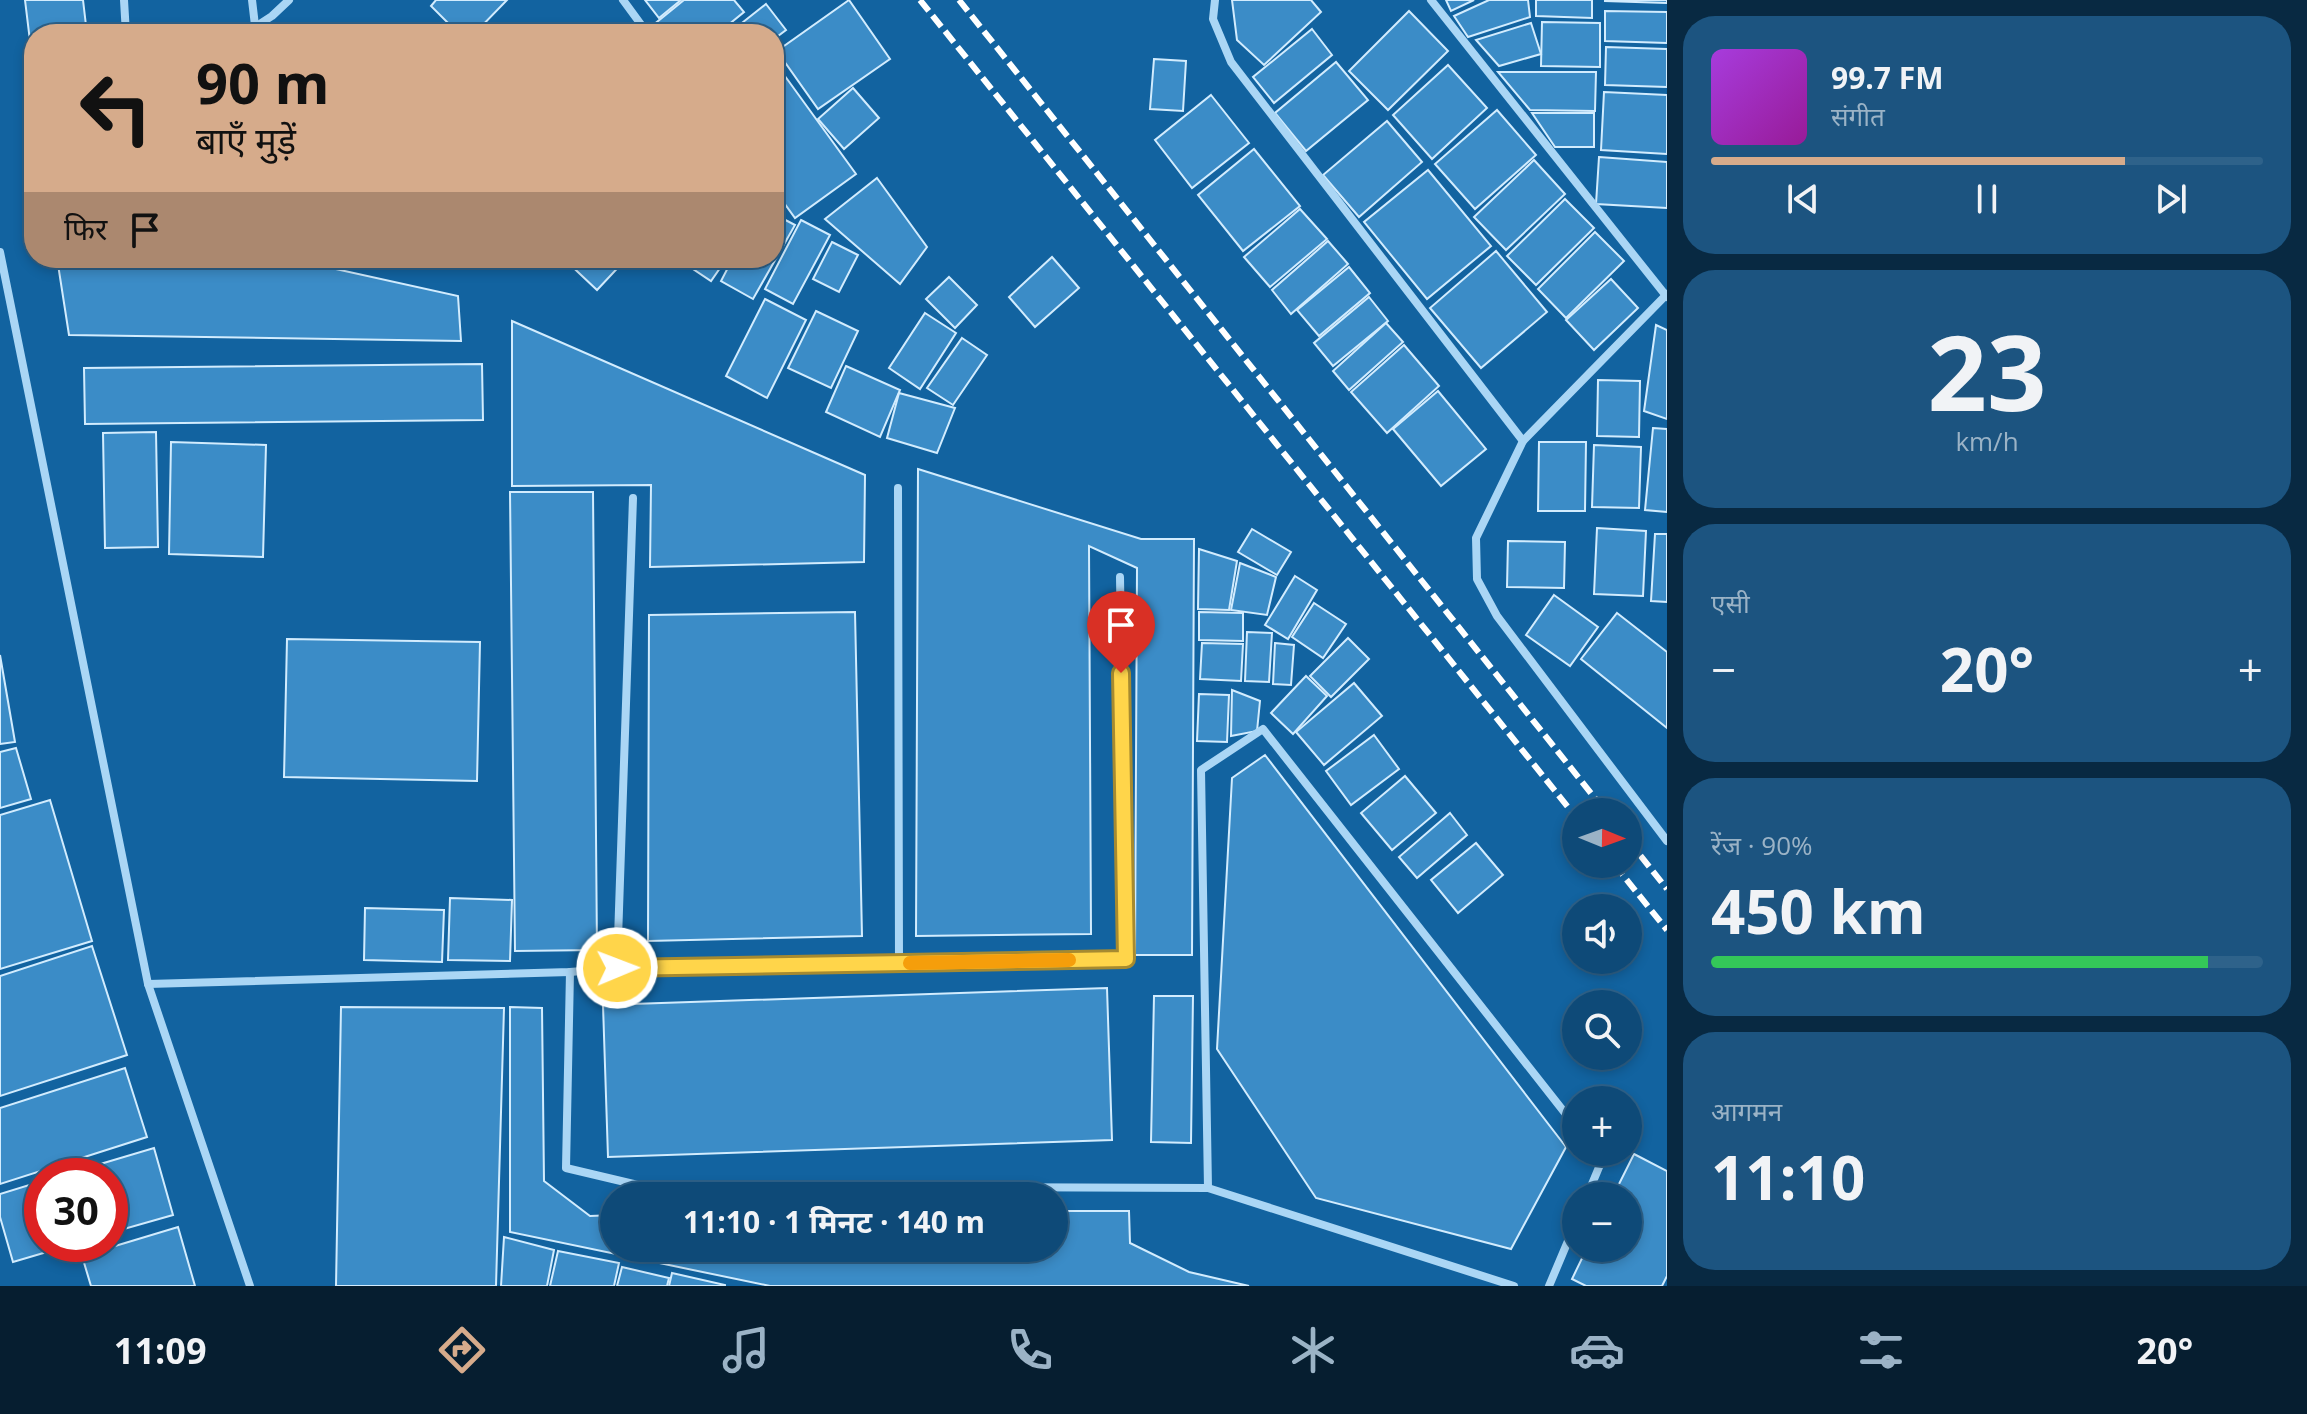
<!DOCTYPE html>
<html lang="hi">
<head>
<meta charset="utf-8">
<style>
  :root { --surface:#0e4a78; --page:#1c5480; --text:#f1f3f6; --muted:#9bb3c6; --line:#2e628a; --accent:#d6ab8b }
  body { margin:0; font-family:"Open Sans","Noto Sans Devanagari",sans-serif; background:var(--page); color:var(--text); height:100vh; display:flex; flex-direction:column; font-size:30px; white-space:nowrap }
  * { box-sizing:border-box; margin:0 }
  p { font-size:26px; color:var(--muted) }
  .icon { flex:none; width:44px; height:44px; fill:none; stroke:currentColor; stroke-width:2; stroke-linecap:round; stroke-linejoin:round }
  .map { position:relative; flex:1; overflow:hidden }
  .sheet { display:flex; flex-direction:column; gap:16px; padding:16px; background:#082942; width:640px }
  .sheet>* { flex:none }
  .top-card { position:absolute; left:24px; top:24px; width:760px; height:244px; border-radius:32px; box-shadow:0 4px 12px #0003,0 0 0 2px var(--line); background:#d6ab8b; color:#111; overflow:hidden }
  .needle { width:52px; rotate:91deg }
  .fabs { position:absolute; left:1562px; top:798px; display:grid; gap:16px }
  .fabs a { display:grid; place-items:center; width:80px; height:80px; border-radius:50%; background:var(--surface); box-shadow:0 4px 12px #0003,0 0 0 2px var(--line); font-size:40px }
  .speed { position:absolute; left:24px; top:1158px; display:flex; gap:16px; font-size:40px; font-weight:700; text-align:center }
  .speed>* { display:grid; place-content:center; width:104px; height:104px; border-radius:50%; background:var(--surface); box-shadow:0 4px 12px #0003,0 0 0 2px var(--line); line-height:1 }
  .speed .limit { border:12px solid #d22; background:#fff; color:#111 }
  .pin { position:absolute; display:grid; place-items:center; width:68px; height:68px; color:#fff; margin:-82px -34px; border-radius:50% 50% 50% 0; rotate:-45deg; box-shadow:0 0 8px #0007 }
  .pin .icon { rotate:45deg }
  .me { position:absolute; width:88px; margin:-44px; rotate:89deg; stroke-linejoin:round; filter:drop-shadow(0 0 6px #0008) }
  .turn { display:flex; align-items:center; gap:28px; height:168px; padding:0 40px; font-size:36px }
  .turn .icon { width:104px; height:104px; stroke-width:2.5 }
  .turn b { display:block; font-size:56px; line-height:68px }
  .then { display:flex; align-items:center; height:76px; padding:0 40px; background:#0003; gap:16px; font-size:30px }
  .big { font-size:60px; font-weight:700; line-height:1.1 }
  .sheet .widget { flex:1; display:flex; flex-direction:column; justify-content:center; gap:12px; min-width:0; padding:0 28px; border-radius:32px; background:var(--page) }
  .sheet .dial { align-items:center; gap:0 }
  .dial b { font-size:104px; line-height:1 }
  .song { display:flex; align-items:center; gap:24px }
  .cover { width:96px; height:96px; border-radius:12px; background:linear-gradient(135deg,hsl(280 70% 55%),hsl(300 70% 35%)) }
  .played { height:8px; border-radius:4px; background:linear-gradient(90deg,var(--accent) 75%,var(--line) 75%) }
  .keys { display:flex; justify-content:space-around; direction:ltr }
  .heat { display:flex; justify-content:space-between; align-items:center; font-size:44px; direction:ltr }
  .charge { height:12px; border-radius:6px; background:linear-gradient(90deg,#34c759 90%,var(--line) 0) }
  .trip { position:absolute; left:600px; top:1182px; width:468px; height:80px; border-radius:40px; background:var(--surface); box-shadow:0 4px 12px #0003,0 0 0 2px var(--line); font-weight:700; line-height:80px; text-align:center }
  .menu { display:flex; height:128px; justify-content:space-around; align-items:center; background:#061e30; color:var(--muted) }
  .menu .icon { width:56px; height:56px }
  .menu .on { color:var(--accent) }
  .menu b { font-size:36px; color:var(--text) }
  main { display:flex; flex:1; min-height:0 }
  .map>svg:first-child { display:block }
  .building { fill:#3b8cc7; stroke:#d2ecfe; stroke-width:2 }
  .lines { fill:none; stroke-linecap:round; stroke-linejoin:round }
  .street { stroke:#aad6f5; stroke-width:8 }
  .rail { stroke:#fff; stroke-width:6; stroke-dasharray:14 6; stroke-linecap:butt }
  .route-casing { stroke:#a68a30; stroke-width:20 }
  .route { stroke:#ffd54a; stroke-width:14 }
  .slow { stroke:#f59e0b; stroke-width:14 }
</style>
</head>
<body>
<main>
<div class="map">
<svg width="1667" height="1286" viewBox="0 0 1667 1286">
  <rect width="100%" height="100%" fill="#1263a0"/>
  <!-- building -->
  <g class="building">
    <path d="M25 0H83L87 34H34V74Z"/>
    <path d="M436 0H507L474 34H459L431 6Z"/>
    <path d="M645 0H681L659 18Z"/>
    <path d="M684 0H734L744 12 717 34H658L652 26Z"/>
    <path d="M849 0 890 59 818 109 777 51Z"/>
    <path d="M1232 0H1311L1321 12 1264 65 1237 40Z"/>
    <path d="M1446 0H1474L1451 11Z"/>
    <path d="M1489 0H1528L1530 17 1468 37 1454 16Z"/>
    <path d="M1536 0H1592V18L1536 16Z"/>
    <path d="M1667 0V3L1605 1V0Z"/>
    <path d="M766 4 786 30 774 39V34H728Z"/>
    <path d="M1409 11 1448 51 1388 110 1349 71Z"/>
    <path d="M1605 11 1667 12V43L1605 41Z"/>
    <path d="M1542 22 1600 23V67L1541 66Z"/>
    <path d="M1531 23 1541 54 1499 66 1476 40Z"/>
    <path d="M1312 29 1332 55 1274 103 1253 77Z"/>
    <path d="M225 30V34H137V33Z"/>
    <path d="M1606 47 1667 49V87L1605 85Z"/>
    <path d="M1154 59 1186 61 1183 111 1150 109Z"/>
    <path d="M774 61 856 174 795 218 774 189Z"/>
    <path d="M1336 62 1368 100 1306 151 1275 113Z"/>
    <path d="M1448 65 1487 108 1432 159 1393 115Z"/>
    <path d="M1498 72H1596L1595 111 1530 110Z"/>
    <path d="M853 88 879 118 844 149 818 119Z"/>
    <path d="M1604 92 1667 95V154L1601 150Z"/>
    <path d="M1211 95 1249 143 1192 188 1155 140Z"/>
    <path d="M1497 110 1536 155 1475 209 1435 164Z"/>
    <path d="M1532 113H1594V147H1555Z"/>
    <path d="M1387 121 1422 162 1359 217 1323 175Z"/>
    <path d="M1254 149 1300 206 1243 251 1198 195Z"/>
    <path d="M1599 157 1667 162V208L1596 204Z"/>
    <path d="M1534 160 1565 194 1506 250 1474 217Z"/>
    <path d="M1428 170 1491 246 1427 299 1364 222Z"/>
    <path d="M877 178 927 247 900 284 825 219Z"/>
    <path d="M1565 199 1594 228 1536 285 1507 256Z"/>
    <path d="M1300 209 1327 239 1270 287 1244 257Z"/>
    <path d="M774 214 795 225 753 299 721 281 733 258H774Z"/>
    <path d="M801 220 830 235 793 304 765 289Z"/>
    <path d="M1595 232 1624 261 1566 318 1538 289Z"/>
    <path d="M1328 241 1348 264 1291 314 1272 290Z"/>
    <path d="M832 242 858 255 839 292 813 279Z"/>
    <path d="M1496 251 1547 312 1481 368 1430 308Z"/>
    <path d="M1052 257 1079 288 1035 327 1009 297Z"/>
    <path d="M57 258H286L458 296 461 341 69 335Z"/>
    <path d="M563 258H627L597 290Z"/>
    <path d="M688 258H727L711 281 684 263Z"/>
    <path d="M1349 267 1370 293 1319 336 1297 310Z"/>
    <path d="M949 277 977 305 955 328 926 299Z"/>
    <path d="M1611 279 1638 308 1594 350 1566 320Z"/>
    <path d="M1369 297 1388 321 1333 366 1314 343Z"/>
    <path d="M765 299 806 320 767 398 726 376Z"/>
    <path d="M816 311 858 331 831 388 788 368Z"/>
    <path d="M925 313 956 333 920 389 889 368Z"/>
    <path d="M512 321 865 475 864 562 650 567 651 485 512 486Z"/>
    <path d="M1386 323 1403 342 1349 390 1333 371Z"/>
    <path d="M1656 325 1667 330V419L1644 411Z"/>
    <path d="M962 338 987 355 953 405 927 388Z"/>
    <path d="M1404 345 1439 386 1387 433 1351 392Z"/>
    <path d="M482 364 483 420 85 424 84 368Z"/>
    <path d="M846 366 900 390 880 437 826 412Z"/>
    <path d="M1598 380 1640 381 1639 437 1597 436Z"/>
    <path d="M1438 391 1486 449 1441 486 1393 429Z"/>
    <path d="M899 393 955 408 937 453 887 438Z"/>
    <path d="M1653 428 1667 429V512L1645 510Z"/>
    <path d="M156 432 158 547 105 548 103 433Z"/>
    <path d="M171 442 266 445 263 557 169 554Z"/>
    <path d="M1539 442H1586L1585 511H1538Z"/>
    <path d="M1594 445 1641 447 1639 508 1592 507Z"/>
    <path d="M918 469 1141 539H1194L1192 955H1135L1137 568 1089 546 1091 934 916 936Z"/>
    <path d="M510 492H593L597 950 515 951Z"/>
    <path d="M1597 528 1646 531 1643 596 1594 594Z"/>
    <path d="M1252 529 1291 552 1277 575 1238 552Z"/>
    <path d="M1655 534H1667V602L1651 601Z"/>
    <path d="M1508 541 1565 542 1564 588 1507 587Z"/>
    <path d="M1199 549 1237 561 1229 610 1198 609Z"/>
    <path d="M1240 563 1276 577 1267 615 1231 610Z"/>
    <path d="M1295 576 1317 590 1288 639 1265 625Z"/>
    <path d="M1554 595 1598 627 1570 666 1526 635Z"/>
    <path d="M1314 603 1346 624 1323 658 1292 637Z"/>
    <path d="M855 612 862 936 648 941 649 615Z"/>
    <path d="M1199 612 1243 613V641L1199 640Z"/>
    <path d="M1617 613 1667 652V728L1581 659Z"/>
    <path d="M1247 632 1272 633 1269 682 1245 681Z"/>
    <path d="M1348 638 1369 659 1331 697 1310 676Z"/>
    <path d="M287 639 480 642 477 781 284 777Z"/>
    <path d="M1202 643 1243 644 1241 681 1200 679Z"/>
    <path d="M1275 643 1294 645 1291 685 1273 684Z"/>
    <path d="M0 655 15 742 0 744Z"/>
    <path d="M1306 676 1327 696 1293 734 1271 713Z"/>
    <path d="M1354 683 1382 716 1324 765 1296 732Z"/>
    <path d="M1232 690 1260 701 1257 731 1231 736Z"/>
    <path d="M1199 694 1229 695 1227 742 1197 741Z"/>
    <path d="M1374 735 1399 769 1351 805 1326 771Z"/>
    <path d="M16 748 31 799 0 808V752Z"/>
    <path d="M1265 755 1566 1147 1511 1249 1316 1198 1217 1049 1232 778Z"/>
    <path d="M1405 776 1436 813 1392 850 1361 813Z"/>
    <path d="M50 800 92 941 0 969V815Z"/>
    <path d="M1450 813 1467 835 1417 878 1399 857Z"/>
    <path d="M1476 843 1503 875 1458 913 1431 880Z"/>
    <path d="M450 898 512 900 510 961 448 960Z"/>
    <path d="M365 908 444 910 442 962 364 960Z"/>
    <path d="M92 946 127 1055 0 1096V976Z"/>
    <path d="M1107 988 1112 1140 608 1157 603 1005Z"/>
    <path d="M1154 996H1193L1191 1143 1151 1142Z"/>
    <path d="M341 1007 504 1008 496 1286H336Z"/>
    <path d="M510 1007 542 1008 544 1181 590 1216 614 1215V1248H1054V1211H1129L1130 1243 1189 1272 1249 1286H770L510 1232Z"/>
    <path d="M125 1068 147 1137 0 1184V1108Z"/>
    <path d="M154 1148 173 1215 110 1233V1176H60Z"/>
    <path d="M1634 1154 1667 1171V1276L1662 1286H1586L1572 1279 1587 1248H1628V1196H1613Z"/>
    <path d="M42 1181V1244H74L13 1262 0 1217V1194Z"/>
    <path d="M178 1227 195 1286H91L82 1256Z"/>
    <path d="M504 1237 554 1250 547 1286H501Z"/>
    <path d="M558 1251 619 1263 614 1286H550Z"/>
    <path d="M622 1267 669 1278 667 1286H617Z"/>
    <path d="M672 1273 725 1285V1286H669Z"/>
  </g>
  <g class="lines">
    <!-- street -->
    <g class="street">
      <path d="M124 0 126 34"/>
      <path d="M252 0 256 34"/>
      <path d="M623 0 648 34"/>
      <path d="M1215 0 1213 19 1231 62 1523 441"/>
      <path d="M1431 0 1667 297"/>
      <path d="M255 27 272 16 289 0"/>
      <path d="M0 252 148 984 250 1286"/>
      <path d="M1667 294 1523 441 1476 538 1477 579 1497 616 1667 841"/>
      <path d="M898 488 899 963"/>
      <path d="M617 968 633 498"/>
      <path d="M570 972 566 1168 642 1186 1208 1188 1514 1286"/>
      <path d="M148 984 570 972 617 968 1126 959 1120 577"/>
      <path d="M1208 1188 1201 770 1263 729 1576 1127"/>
      <path d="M1587 1196 1602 1160 1596 1152"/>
      <path d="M1549 1286 1576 1222"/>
    </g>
    <!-- rail -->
    <g class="rail">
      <path d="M920 0 1576 817"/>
      <path d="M959 0 1606 812"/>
      <path d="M1628 840 1667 889"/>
      <path d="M1614 864 1667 930"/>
    </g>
  </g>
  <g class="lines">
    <!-- route casing -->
    <g class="route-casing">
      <path id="route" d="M617 968 1126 959 1121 673"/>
    </g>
    <!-- route -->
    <use href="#route" class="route"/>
    <!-- slow -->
    <path class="slow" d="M910 963 1069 960"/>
  </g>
</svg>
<div class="fabs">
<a><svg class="needle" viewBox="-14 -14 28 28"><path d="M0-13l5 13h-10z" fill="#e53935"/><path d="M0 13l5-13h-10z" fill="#9bb3c6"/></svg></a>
<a><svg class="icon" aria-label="sound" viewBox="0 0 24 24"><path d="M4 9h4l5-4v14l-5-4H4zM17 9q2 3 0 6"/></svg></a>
<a><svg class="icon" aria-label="search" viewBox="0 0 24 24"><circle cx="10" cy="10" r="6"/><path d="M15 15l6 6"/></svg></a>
<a>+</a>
<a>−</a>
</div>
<div class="speed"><div class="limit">30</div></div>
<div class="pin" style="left:1121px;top:673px;background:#d93025"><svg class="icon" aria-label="arrive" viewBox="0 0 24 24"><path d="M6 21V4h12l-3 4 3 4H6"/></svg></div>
<svg class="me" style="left:617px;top:968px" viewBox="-20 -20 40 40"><circle r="17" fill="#ffd54a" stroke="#fff" stroke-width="3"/><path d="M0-11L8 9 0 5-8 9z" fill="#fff"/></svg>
<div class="trip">11:10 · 1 मिनट · 140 m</div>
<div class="top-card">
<div class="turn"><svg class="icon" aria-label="left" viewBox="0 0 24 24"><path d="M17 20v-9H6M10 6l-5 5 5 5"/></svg><div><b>90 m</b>बाएँ मुड़ें</div></div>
<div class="then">फिर<svg class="icon" aria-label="arrive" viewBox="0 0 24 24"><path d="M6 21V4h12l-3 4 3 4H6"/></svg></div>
</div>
</div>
<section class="sheet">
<div class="widget">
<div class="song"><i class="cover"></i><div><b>99.7 FM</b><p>संगीत</p></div></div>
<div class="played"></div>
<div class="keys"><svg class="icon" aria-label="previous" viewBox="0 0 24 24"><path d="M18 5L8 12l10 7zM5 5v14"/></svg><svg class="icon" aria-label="pause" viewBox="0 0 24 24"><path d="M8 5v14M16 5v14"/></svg><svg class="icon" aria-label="next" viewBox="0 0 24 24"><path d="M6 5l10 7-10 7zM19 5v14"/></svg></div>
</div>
<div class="widget dial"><b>23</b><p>km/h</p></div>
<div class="widget"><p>एसी</p>
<div class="heat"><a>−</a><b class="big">20°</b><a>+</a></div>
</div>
<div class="widget"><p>रेंज · 90%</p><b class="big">450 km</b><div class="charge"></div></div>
<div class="widget"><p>आगमन</p><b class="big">11:10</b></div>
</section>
</main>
<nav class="menu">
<b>11:09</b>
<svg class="icon on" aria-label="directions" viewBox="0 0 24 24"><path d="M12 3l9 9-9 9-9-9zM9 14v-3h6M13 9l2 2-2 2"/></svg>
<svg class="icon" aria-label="music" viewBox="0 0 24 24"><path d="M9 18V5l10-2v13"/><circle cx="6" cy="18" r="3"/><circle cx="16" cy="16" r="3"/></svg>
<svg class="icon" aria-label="phone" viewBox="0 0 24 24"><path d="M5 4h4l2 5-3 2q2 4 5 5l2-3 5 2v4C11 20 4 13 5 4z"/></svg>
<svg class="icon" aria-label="climate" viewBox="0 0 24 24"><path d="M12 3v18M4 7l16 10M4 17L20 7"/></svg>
<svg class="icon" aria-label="car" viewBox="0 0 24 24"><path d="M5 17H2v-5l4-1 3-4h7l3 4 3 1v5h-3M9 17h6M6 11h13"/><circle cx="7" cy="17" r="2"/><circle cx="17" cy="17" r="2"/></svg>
<svg class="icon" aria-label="filters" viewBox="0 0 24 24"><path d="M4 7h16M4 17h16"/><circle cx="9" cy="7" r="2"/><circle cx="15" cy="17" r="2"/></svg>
<b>20°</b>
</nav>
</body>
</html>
